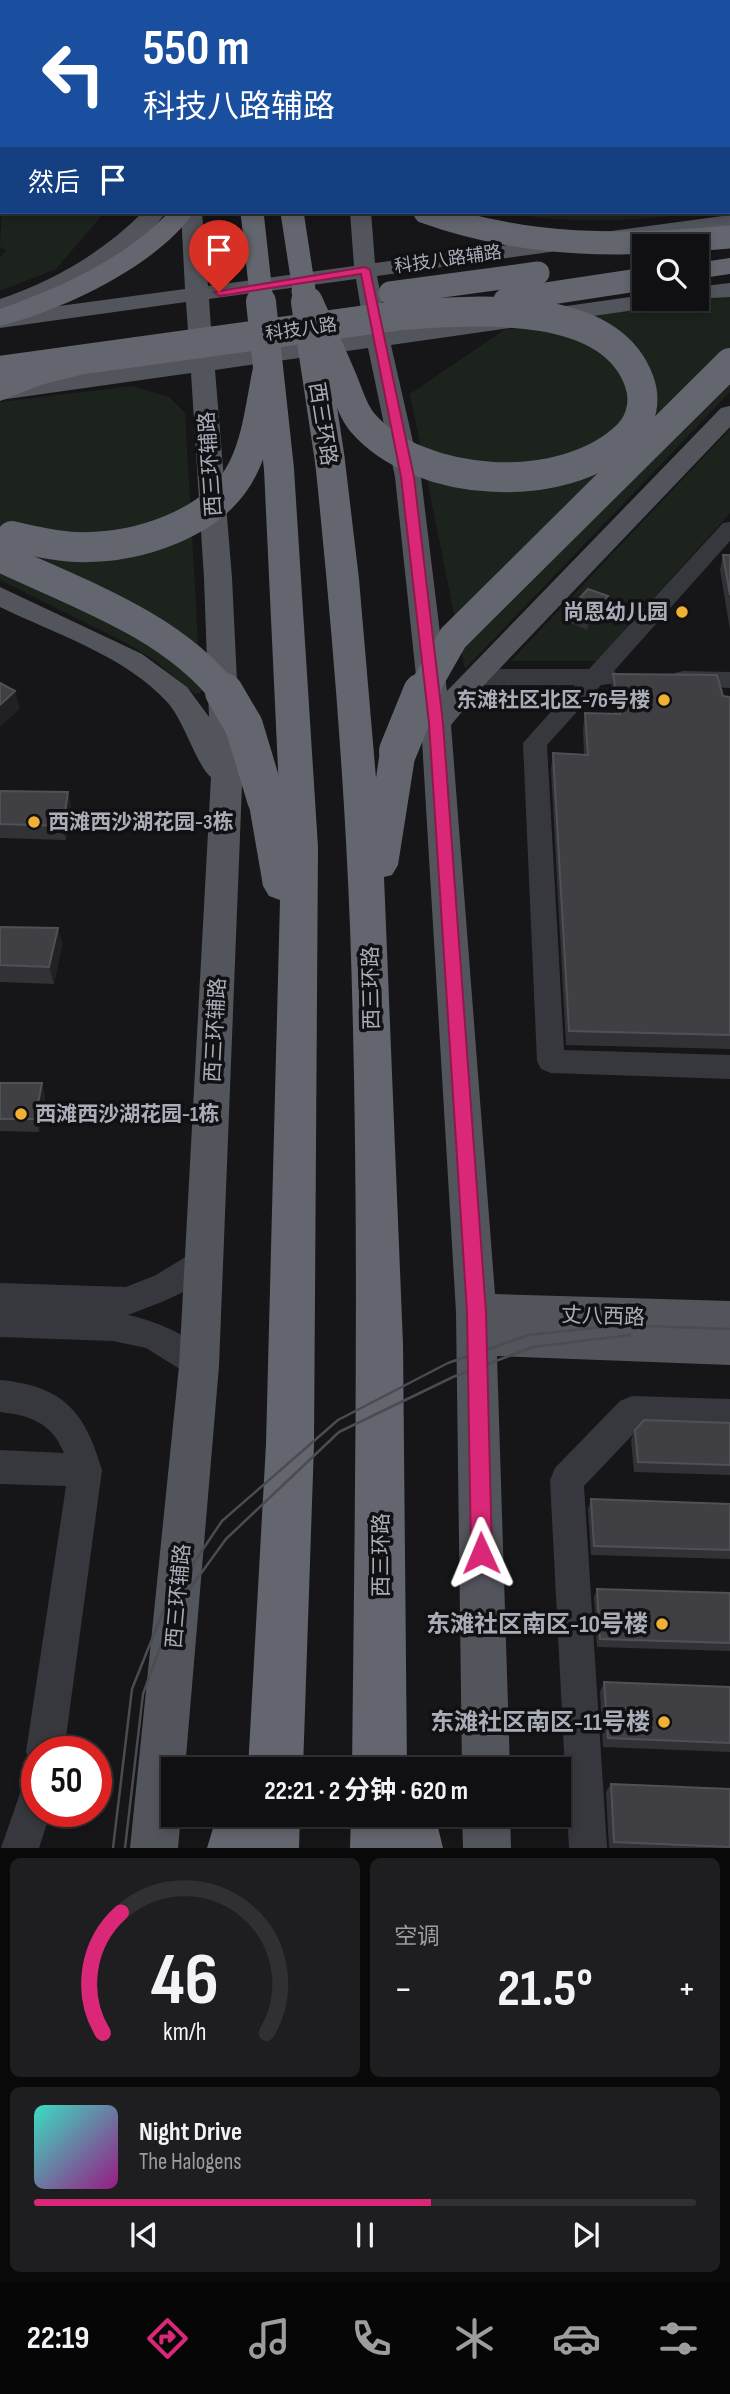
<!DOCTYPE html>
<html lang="zh">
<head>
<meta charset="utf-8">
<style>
  :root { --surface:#101012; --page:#1e1e20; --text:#f1f3f6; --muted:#9c9d9f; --line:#303032; --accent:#db2777 }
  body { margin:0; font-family:"Sofia Sans Condensed","Noto Sans SC",sans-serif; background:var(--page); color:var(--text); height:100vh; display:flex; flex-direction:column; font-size:26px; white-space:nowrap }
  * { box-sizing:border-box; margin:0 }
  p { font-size:23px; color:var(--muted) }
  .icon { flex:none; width:38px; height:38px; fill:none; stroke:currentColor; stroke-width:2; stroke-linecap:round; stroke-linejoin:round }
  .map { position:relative; height:1848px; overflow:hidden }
  .sheet { display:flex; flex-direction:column; gap:10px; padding:10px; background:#09090a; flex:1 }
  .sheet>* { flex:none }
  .hud { position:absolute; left:0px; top:0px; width:732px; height:214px; box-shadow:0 4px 10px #0003,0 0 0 2px var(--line); background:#1a4fa0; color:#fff; overflow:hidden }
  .tools { position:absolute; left:632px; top:234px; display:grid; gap:14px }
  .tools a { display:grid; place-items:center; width:77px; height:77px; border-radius:0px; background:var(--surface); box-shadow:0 4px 10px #0003,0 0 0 2px var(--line); font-size:35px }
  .speed { position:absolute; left:21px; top:1736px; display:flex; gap:14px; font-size:35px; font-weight:700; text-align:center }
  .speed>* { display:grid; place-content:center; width:91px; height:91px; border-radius:50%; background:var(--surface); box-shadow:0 4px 10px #0003,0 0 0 2px var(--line); line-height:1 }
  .speed .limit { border:10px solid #d22; background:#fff; color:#111 }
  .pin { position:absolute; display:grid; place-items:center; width:60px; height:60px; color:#fff; margin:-72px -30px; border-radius:50% 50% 50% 0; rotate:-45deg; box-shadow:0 0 7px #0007 }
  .pin .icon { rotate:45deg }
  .me { position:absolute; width:77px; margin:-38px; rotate:359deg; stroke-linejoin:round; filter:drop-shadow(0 0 5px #0008) }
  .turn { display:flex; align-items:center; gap:24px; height:147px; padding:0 28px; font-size:32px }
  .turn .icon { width:91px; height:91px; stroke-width:2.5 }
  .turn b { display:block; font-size:49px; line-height:60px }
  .then { display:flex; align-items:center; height:66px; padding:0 28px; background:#0003; gap:14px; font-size:26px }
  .big { font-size:52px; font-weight:700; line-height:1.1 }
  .sheet .widget { flex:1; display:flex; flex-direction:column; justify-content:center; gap:10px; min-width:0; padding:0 24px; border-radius:10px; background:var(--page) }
  .sheet .dial { align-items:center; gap:0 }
  .dial svg { height:182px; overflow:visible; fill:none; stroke:var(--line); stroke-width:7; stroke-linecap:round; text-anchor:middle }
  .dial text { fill:var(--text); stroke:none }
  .song { display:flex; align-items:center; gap:21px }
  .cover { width:84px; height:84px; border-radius:10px; background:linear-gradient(135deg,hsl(170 70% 55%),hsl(310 70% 35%)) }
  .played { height:7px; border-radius:4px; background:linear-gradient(90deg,var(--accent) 60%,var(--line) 60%) }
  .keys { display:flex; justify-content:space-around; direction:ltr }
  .heat { display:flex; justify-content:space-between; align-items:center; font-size:38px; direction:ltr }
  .sheet .tiles { flex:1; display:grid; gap:10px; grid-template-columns:1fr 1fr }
  .widget:last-child { grid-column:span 2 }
  .trip { position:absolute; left:161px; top:1757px; width:410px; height:70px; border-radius:0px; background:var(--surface); box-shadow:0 4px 10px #0003,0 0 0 2px var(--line); font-weight:700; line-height:70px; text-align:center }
  .tabs { display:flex; height:112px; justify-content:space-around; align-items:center; background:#060607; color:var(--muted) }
  .tabs .icon { width:49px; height:49px }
  .tabs .active { color:var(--accent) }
  .tabs b { font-size:32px; color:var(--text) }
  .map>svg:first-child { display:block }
  .green { fill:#1c231d }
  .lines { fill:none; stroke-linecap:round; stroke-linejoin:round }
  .minor { fill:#37383d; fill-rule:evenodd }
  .major { fill:#53555c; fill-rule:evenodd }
  .highway { fill:#63666e; fill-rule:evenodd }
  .tram { stroke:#4a4c52; stroke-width:2.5 }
  .highway-bridge-far2 { stroke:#63666e; stroke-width:23 }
  .highway-bridge-far1 { stroke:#63666e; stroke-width:30 }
  .highway-bridge { stroke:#63666e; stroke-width:38 }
  .wall { fill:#323236 }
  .shaded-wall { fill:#212124 }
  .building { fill:#3f3f44; stroke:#4f5156; stroke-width:2 }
  .route { fill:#db2777; stroke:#8e194d; stroke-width:2 }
  .poi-dot { fill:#f2b134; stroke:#111113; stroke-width:2.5 }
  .labels { text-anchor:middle; stroke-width:7; stroke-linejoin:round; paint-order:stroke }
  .far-street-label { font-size:18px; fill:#a8adb8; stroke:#111113 }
  .street-label { font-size:21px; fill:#a8adb8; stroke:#111113 }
  .poi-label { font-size:21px; font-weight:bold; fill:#a8adb8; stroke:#111113; text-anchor:end }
  .near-poi-label { font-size:24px; font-weight:bold; fill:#a8adb8; stroke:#111113; text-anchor:end }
</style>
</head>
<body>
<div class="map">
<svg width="730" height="1848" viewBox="0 0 730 1848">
  <rect width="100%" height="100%" fill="#161618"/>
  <!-- green -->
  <g class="green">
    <path d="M329 0H730V208V2Z"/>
    <path d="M2 204V212H105L56 269 0 291V257L7 250 0 248Z"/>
    <path d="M503 212H704C636 221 571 225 503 212Z"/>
    <path d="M730 295V392L465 669 410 394 504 330Z"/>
    <path d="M132 386 169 397 185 413 201 693 195 694 154 660 126 643 0 580V402Z"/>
    <path d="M730 429V513L597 661H511Z"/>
  </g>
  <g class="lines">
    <!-- minor -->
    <g class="minor">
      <rect x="0" y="58" width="2" height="8"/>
      <path d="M2 144V154L0 155V145Z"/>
      <path d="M730 522V541L614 671 620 677 617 683 601 685 547 745 564 1050 730 1055V1079L551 1073 541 1069 537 1061 523 743 575 685H475L467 683 464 677 467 671 475 669H589L723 523Z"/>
      <path d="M683 671 730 672V688L675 685 672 679 675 673Z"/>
      <path d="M205 1245 216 1249 220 1259C207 1288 156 1304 128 1315 156 1321 203 1339 215 1366L210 1377 199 1381 146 1348 113 1341 0 1337V1283L126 1287 156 1275Z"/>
      <path d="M0 1380C63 1386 85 1411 102 1470L64 1752H37V1767L32 1765 26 1752 66 1486 0 1484V1450L64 1453C52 1423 30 1415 0 1412Z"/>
      <path d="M632 1396 730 1399V1431L639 1428 584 1486 607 1848H569L550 1480 555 1468 620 1401Z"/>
      <path d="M37 1776V1811H51L39 1848H1L24 1782Z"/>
    </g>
    <!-- major -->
    <g class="major">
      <rect x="170" y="0" width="18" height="2"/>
      <rect x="299" y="0" width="18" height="2"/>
      <path d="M143 212H166C133 260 55 300 0 314V299C54 281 103 252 143 212Z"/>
      <path d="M181 212H202L208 286 354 266 350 212H371L375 263 730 215V227L377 276 388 331 644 295V299H674L663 306 391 345 421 477 447 691 721 408 730 406V427L485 684 451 725 495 1294 730 1301V1365L497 1356 510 1769H462L456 1312 421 723 395 477 368 348 215 370 232 578 242 785 219 1366 185 1769H173V1815H181L178 1848H130L179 1366 211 777C198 768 184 721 168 703 126 656 55 634 0 607V587L142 654 187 687 209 717 204 578 191 373 0 400V386L190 359 186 302 0 328V314L185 289ZM356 279 365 334 213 356 209 299Z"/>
      <path d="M730 283V297L690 299H696V287Z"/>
      <path d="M462 1815H510L511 1848H463Z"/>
    </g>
    <!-- highway -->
    <g class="highway">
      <rect x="216" y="0" width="20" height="2"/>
      <rect x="252" y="0" width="20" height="2"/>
      <path d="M169 212H194C157 266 63 310 0 326V309C61 287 123 260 169 212Z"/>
      <path d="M730 258V274L696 279V263Z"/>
      <path d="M74 360 84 362 88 368 84 374 41 385 0 401V383L21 373Z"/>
      <path d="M330 452 340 455 345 461 359 579 376 778 380 751 386 742 398 739 410 742 416 751 398 865 392 875 384 877 403 1344 407 1769H352C355 1488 360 1207 350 927 344 772 331 616 315 461L320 455Z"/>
      <path d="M279 460 289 463 294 469 318 847 314 1444 303 1769H248L266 1444 280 900 269 896 263 886 248 799 253 790 266 786 279 790 264 469 269 463Z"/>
      <path d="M217 1815H300L299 1848H207Z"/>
      <path d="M351 1815H435L443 1848H350Z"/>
    </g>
    <!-- tram -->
    <g class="tram">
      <path d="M113 1848 132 1689 166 1604 222 1521 338 1420 448 1363 529 1335 619 1325 730 1329"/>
      <path d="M125 1848 143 1694 173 1612 226 1539 339 1432 453 1377 533 1347 630 1335"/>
    </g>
    <!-- highway-bridge-far2 -->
    <g class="highway-bridge-far2">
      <path d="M252 212 262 303"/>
      <path d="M292 212 306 303"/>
      <path d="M425 212C525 248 625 247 730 237"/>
      <path d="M303 291 309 303"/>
      <path d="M390 293 538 273"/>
      <path d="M505 300 644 279"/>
    </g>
    <!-- highway-bridge-far1 -->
    <g class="highway-bridge-far1">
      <path d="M261 302 279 469"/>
      <path d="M306 302 330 461"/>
      <path d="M308 302C319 327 331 353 342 379 348 393 352 410 362 422 419 489 565 497 628 435 642 421 646 399 639 381 609 297 469 311 400 315"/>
      <path d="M0 371 424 312"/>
      <path d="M12 536C33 541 54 546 76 547 135 549 215 525 243 468 258 438 261 402 268 369"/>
      <path d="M0 557C76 593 172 625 225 694"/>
      <path d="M421 694 453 638 730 363"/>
    </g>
    <!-- highway-bridge -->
    <g class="highway-bridge">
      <path d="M224 692 244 726 266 799"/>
      <path d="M398 751 422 692"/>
    </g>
  </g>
  <!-- wall -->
  <g class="wall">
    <path d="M723 555H730V630L720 570Z"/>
    <path d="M607 606 587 630 566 621 567 612Z"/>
    <path d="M613 674 730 697V1049L566 1045 551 769 553 753 584 755 583 728 585 713 615 714 611 689Z"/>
    <path d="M0 791 68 792 71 806 66 840 0 838Z"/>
    <path d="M0 927 58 928 62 945 54 984 0 982Z"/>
    <path d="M0 1083H42L45 1096 39 1132 0 1131Z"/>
    <path d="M730 1423V1475L634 1472 631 1440 635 1430Z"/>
    <path d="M591 1499 730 1504V1559L591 1555 588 1509Z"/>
    <path d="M597 1589 730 1593V1651L597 1647 594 1597Z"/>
    <path d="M604 1682 730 1687V1752L603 1747 600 1692Z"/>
    <path d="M611 1784 730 1789V1848H609L606 1792Z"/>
  </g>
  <!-- shaded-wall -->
  <g class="shaded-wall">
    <path d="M608 596 607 606 587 630 589 620Z"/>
    <path d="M15 691 20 709 0 727V705Z"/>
    <path d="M68 792 71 806 66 840 63 826Z"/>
    <path d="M58 928 62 945 54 984 49 967Z"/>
    <path d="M42 1083 45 1096 39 1132 35 1119Z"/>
  </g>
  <!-- building -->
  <g class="building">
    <path d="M723 555H730V595Z"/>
    <path d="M588 589 608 596 589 620 567 612Z"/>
    <path d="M613 674 717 675 723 696 730 697V1035L569 1031 553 753 588 755 585 713 620 714Z"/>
    <path d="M0 683 15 691 0 705Z"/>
    <path d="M0 791 68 792 63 826 0 824Z"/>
    <path d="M0 927 58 928 49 967 0 965Z"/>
    <path d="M0 1083H42L35 1119H0Z"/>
    <path d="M644 1420 730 1423V1465L638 1462 635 1430Z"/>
    <path d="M591 1499 730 1504V1550L594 1546Z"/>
    <path d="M597 1589 730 1593V1643L600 1639Z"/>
    <path d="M604 1682 730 1687V1743L608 1738Z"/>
    <path d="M611 1784 730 1789V1847L614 1842Z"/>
  </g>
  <!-- route -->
  <path class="route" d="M365 267 370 270 414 477 443 723 486 1312 492 1553 489 1560 481 1563 474 1560 471 1553 467 1312 429 723 401 477 361 274 219 296 214 292Z"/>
  <!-- markers -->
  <g class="poi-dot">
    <circle cx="682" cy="612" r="7"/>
    <circle cx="664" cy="700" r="7"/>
    <circle cx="34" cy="822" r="7"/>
    <circle cx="21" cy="1114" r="7"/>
    <circle cx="662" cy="1624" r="7"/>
    <circle cx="664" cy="1722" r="7"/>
  </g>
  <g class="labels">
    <!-- far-street labels -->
    <g class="far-street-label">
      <text transform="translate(448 259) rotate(-8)" y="6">科技八路辅路</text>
      <text transform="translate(301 329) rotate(-8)" y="6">科技八路</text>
    </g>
    <!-- street labels -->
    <g class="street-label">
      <text transform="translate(323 424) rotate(81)" y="7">西三环路</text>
      <text transform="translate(210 464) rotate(-94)" y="7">西三环辅路</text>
      <text transform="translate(371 988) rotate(-91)" y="7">西三环路</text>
      <text transform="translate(215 1030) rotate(-87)" y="7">西三环辅路</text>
      <text transform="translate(603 1316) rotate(2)" y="7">丈八西路</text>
      <text transform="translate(381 1555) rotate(-90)" y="7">西三环路</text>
      <text transform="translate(178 1596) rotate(-85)" y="7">西三环辅路</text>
    </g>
    <!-- poi labels -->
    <g class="poi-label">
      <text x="668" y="619">尚恩幼儿园</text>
      <text x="650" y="707">东滩社区北区-76号楼</text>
      <text x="48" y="829" text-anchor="start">西滩西沙湖花园-3栋</text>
      <text x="35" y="1121" text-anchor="start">西滩西沙湖花园-1栋</text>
    </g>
    <!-- near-poi labels -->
    <g class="near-poi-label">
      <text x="648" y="1632">东滩社区南区-10号楼</text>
      <text x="650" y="1730">东滩社区南区-11号楼</text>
    </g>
  </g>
</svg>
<div class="tools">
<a><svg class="icon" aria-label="search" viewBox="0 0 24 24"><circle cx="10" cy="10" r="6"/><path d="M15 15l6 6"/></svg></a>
</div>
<div class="speed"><div class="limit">50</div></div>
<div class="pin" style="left:219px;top:292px;background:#d93025"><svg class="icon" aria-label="arrive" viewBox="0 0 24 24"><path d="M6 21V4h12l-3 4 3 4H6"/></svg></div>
<svg class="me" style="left:481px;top:1553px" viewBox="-20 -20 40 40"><path d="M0-17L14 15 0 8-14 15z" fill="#db2777" stroke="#fff" stroke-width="4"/></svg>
<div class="trip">22:21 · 2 分钟 · 620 m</div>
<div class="hud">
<div class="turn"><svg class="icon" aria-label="left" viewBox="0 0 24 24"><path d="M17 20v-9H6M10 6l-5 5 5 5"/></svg><div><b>550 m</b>科技八路辅路</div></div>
<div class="then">然后<svg class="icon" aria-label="arrive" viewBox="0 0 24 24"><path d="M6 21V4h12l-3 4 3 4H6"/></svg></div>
</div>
</div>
<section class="sheet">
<div class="tiles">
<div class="widget dial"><svg viewBox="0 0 100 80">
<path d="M14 69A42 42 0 1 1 86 69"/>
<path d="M14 69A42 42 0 0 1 22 16" stroke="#db2777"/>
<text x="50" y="56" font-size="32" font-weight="700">46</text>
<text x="50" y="72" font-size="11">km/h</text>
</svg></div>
<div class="widget"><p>空调</p>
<div class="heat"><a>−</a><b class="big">21.5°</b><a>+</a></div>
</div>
<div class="widget">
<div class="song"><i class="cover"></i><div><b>Night Drive</b><p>The Halogens</p></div></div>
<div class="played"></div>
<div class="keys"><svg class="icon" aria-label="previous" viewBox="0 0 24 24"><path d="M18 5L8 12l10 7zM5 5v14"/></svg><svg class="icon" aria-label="pause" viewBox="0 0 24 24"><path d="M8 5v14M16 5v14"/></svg><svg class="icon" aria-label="next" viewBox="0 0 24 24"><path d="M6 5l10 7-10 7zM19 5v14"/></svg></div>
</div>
</div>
</section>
<nav class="tabs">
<b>22:19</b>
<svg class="icon active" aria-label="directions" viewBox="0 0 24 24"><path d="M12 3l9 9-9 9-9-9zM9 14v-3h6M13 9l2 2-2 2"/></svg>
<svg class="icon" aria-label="music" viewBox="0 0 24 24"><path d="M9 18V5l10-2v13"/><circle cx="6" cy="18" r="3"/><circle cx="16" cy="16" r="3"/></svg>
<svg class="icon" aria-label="phone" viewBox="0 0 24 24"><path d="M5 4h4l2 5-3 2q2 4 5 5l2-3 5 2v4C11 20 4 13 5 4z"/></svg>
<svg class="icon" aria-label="climate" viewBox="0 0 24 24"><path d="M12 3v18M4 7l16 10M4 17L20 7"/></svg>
<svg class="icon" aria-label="car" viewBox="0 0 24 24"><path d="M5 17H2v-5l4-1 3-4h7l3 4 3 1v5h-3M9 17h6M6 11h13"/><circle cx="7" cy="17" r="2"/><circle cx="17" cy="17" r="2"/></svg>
<svg class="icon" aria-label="filters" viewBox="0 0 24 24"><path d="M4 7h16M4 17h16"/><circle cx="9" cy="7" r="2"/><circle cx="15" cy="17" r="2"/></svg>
</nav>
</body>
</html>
